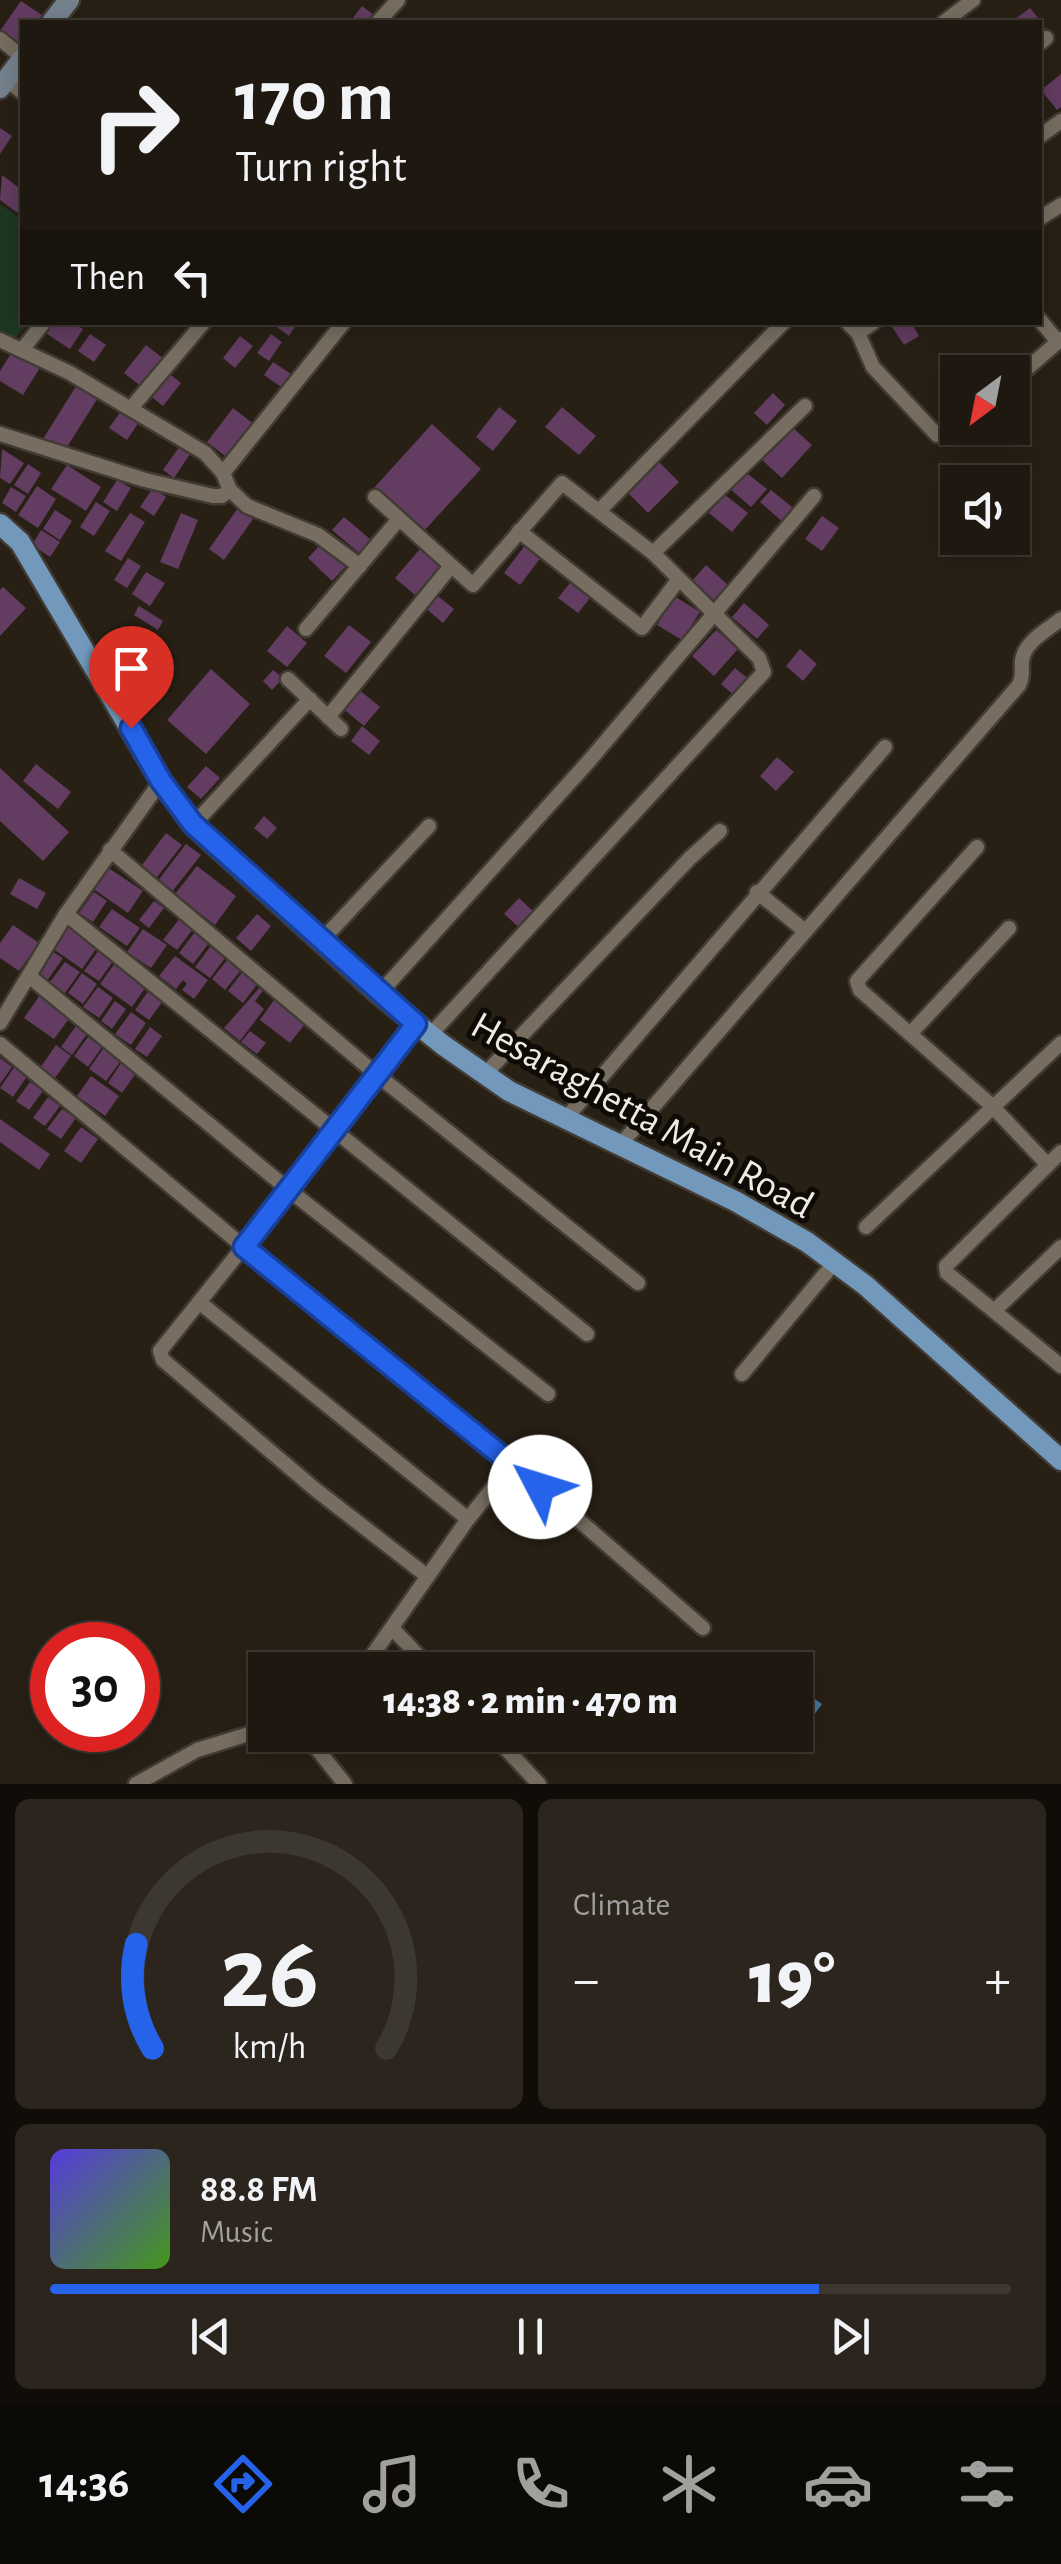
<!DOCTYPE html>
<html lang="en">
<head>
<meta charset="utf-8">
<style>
  :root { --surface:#1e1810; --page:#2b251e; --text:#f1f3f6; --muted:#a1a09f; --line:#3c3730; --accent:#2563eb }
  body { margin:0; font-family:"Alegreya Sans",sans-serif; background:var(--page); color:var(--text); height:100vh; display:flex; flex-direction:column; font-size:38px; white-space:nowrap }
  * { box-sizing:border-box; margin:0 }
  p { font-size:32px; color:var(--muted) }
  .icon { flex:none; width:55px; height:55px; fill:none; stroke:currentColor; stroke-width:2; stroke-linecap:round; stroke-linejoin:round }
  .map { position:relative; height:1784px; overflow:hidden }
  .panel { display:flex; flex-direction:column; gap:15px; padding:15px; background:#100d09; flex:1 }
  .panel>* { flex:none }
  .banner { position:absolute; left:20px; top:20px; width:1022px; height:305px; border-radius:0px; box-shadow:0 5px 25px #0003,0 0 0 2px var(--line); background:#1e1810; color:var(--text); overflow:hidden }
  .needle { width:65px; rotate:212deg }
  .controls { position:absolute; left:940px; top:355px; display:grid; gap:20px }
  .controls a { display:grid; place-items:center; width:90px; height:90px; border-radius:0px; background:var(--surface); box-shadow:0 5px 25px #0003,0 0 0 2px var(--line); font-size:50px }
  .speed { position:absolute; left:30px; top:1622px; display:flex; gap:20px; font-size:50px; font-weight:700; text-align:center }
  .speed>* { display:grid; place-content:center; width:130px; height:130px; border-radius:50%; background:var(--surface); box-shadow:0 5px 25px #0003,0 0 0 2px var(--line); line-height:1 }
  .speed .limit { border:15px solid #d22; background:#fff; color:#111 }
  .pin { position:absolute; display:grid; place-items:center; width:85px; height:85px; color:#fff; margin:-102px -42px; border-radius:50% 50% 50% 0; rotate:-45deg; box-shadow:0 0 10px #0007 }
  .pin .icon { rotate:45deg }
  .me { position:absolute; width:110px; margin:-55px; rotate:310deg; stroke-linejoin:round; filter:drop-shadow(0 0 8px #0008) }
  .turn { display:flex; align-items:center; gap:35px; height:210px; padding:0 50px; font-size:45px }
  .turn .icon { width:130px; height:130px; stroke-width:2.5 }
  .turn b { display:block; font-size:70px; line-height:85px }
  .then { display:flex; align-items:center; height:95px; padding:0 50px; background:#0003; gap:20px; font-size:38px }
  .big { font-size:75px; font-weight:800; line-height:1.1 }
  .panel .card { flex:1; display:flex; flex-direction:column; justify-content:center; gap:15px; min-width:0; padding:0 35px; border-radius:15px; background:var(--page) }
  .panel .dial { align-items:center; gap:0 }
  .dial svg { height:260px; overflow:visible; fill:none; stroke:var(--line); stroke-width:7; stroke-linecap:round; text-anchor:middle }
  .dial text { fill:var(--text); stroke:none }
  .song { display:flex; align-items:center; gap:30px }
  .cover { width:120px; height:120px; border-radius:15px; background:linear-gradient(135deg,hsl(250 70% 55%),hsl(100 70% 35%)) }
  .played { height:10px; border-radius:5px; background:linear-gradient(90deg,var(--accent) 80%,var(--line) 80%) }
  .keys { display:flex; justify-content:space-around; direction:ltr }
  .heat { display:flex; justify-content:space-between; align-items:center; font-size:55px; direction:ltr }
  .panel .tiles { flex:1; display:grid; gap:15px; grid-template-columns:1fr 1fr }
  .card:last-child { grid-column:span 2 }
  .trip { position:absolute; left:248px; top:1652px; width:565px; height:100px; border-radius:0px; background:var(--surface); box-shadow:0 5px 25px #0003,0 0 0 2px var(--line); font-weight:800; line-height:100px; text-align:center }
  .dock { display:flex; height:160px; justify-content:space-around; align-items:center; background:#0c0a06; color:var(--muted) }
  .dock .icon { width:70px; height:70px }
  .dock .selected { color:var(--accent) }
  .dock b { font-size:45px; color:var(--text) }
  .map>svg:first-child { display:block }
  .green { fill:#1d3822 }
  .water { fill:#47769b }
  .building { fill:#623c61 }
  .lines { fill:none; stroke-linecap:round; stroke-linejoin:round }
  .street-casing { stroke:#423b34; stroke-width:19 }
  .secondary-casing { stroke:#423b34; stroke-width:25 }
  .primary-casing { stroke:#423b34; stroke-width:25 }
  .street { stroke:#776e61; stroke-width:14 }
  .secondary { stroke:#75838e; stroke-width:20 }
  .primary { stroke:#7299bc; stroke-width:20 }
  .route-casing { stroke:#184099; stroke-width:25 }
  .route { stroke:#2563eb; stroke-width:18 }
  .labels { text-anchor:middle; stroke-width:10; stroke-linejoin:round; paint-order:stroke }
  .street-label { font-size:40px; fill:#efeae3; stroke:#0e0b06 }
</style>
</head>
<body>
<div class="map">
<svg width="1061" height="1784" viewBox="0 0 1061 1784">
  <rect width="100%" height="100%" fill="#282015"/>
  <!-- green -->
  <path class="green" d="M0 204 22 220V322L29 323 15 338 0 331Z"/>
  <!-- water -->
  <path class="water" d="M795 1685 822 1704 800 1734 795 1731Z"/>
  <!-- building -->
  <g class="building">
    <path d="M21 1 42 15 37 22H22L20 46 0 31Z"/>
    <path d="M362 6 374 15 368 22H360L353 18Z"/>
    <path d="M1030 8 1045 27 1040 31V22H1018L1015 19Z"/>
    <path d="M1061 74V107L1057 110 1041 90Z"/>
    <path d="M0 128 12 136 0 154Z"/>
    <path d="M2 175 22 190V216L0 200Z"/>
    <path d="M54 322H72L83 329 70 349 47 334Z"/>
    <path d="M270 322H298L289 336Z"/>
    <path d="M899 322H911L919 336 904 345 892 327Z"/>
    <path d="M90 334 106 345 94 362 78 351Z"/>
    <path d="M271 334 282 342 269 361 257 353Z"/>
    <path d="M240 336 253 346 235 368 223 358Z"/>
    <path d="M146 345 164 359 142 387 124 373Z"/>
    <path d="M14 349 41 366 23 395 0 381V371Z"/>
    <path d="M273 362 294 376 284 389 264 375Z"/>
    <path d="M167 372 181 383 163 406 149 395Z"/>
    <path d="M78 383 99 396 64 452 43 439Z"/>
    <path d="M773 393 785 405 767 425 754 413Z"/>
    <path d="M124 407 141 419 127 440 109 428Z"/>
    <path d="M499 407 517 421 493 451 476 437Z"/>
    <path d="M562 407 596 436 579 455 545 427Z"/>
    <path d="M233 408 255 425 229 459 207 442Z"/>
    <path d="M432 424 481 469 422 533 373 489Z"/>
    <path d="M792 427 812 445 782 478 762 460Z"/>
    <path d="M182 443 192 451 174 478 163 470Z"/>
    <path d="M2 449 24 463 10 484 0 478Z"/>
    <path d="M659 462 679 482 648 513 628 493Z"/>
    <path d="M28 464 41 473 28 494 14 485Z"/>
    <path d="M67 465 101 487 86 511 51 489Z"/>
    <path d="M744 471 767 489 751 507 729 488Z"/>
    <path d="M117 480 131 488 117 511 103 502Z"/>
    <path d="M37 486 56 499 38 528 18 515Z"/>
    <path d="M11 487 26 496 16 512 2 503Z"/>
    <path d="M153 488 166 497 154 516 140 507Z"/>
    <path d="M771 490 797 511 785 524 760 502Z"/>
    <path d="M724 494 748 513 732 532 709 513Z"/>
    <path d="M96 502 110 511 94 536 80 527Z"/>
    <path d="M238 508 253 519 224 560 209 549Z"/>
    <path d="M55 510 72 521 60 540 43 529Z"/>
    <path d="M130 513 145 522 121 561 105 551Z"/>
    <path d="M181 513 198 520 178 569 160 562Z"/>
    <path d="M822 516 839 528 822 551 805 539Z"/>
    <path d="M344 517 370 539 359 553 332 530Z"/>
    <path d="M41 530 60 542 50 557 32 545Z"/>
    <path d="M321 544 346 566 332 581 308 558Z"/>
    <path d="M526 544 542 556 520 585 504 573Z"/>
    <path d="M420 549 440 566 415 595 395 578Z"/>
    <path d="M128 558 141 566 127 588 114 580Z"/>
    <path d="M706 565 729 586 715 601 692 581Z"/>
    <path d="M146 572 165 583 150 606 132 594Z"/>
    <path d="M570 583 590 598 578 613 558 598Z"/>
    <path d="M3 587 26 608 0 636V590Z"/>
    <path d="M434 593 454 609 443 623 423 606Z"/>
    <path d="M674 596 700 612 682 640 657 625Z"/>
    <path d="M744 603 769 625 757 639 732 617Z"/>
    <path d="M139 606 163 621 158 630 134 615Z"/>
    <path d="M349 625 371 642 346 673 324 656Z"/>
    <path d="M287 626 307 643 287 667 267 651Z"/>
    <path d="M716 630 738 649 714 676 692 656Z"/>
    <path d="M800 649 817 664 803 681 786 666Z"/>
    <path d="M735 668 751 681 736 697 721 684Z"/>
    <path d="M211 669 250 704 206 754 167 720Z"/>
    <path d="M273 670 283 678 272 690 263 681Z"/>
    <path d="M357 688 380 707 364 726 341 707Z"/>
    <path d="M362 726 380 741 369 755 351 741Z"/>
    <path d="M777 757 794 772 776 791 760 776Z"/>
    <path d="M36 764 71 792 58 809 23 781Z"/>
    <path d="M206 766 220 778 201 799 187 787Z"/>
    <path d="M0 768 69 832 43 861 0 821Z"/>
    <path d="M264 816 277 828 267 839 254 828Z"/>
    <path d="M166 833 182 845 154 881 139 869Z"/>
    <path d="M186 844 201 855 171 893 157 882Z"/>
    <path d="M197 866 236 896 215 925 175 894Z"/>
    <path d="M107 867 143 891 128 913 92 888Z"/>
    <path d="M19 878 46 893 37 909 10 894Z"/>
    <path d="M94 892 107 901 93 922 79 913Z"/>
    <path d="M519 898 538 916 523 931 504 914Z"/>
    <path d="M154 901 164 908 149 928 139 920Z"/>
    <path d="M112 909 140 928 127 946 99 927Z"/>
    <path d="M257 914 271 926 251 951 236 938Z"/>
    <path d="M180 918 193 929 177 950 163 940Z"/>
    <path d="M13 925 39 943 19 971 0 958V943Z"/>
    <path d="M68 925 98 946 82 969 52 948Z"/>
    <path d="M143 929 167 945 151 968 127 952Z"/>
    <path d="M195 932 209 943 193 964 179 953Z"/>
    <path d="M210 947 225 958 210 978 195 967Z"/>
    <path d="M99 950 114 960 99 981 84 971Z"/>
    <path d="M53 952 63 958 47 981 37 974Z"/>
    <path d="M175 956 208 980 194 999 182 990 187 984 183 980 176 989 159 976Z"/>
    <path d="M228 959 241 970 225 990 212 979Z"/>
    <path d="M65 962 80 972 65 993 50 982Z"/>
    <path d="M115 963 147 985 132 1007 100 984Z"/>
    <path d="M243 971 258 983 243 1003 228 991Z"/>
    <path d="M82 973 97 984 83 1004 68 993Z"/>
    <path d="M261 986 265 988 255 1001 264 1009 240 1041 224 1028Z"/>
    <path d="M98 987 113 998 99 1018 83 1007Z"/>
    <path d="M149 990 163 1001 149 1020 135 1010Z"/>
    <path d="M40 995 71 1016 54 1039 24 1018Z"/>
    <path d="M274 1000 305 1024 290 1043 260 1020Z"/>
    <path d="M115 1001 126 1009 112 1029 101 1021Z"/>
    <path d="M131 1012 146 1023 131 1045 115 1034Z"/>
    <path d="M76 1026 87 1034 72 1055 61 1047Z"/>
    <path d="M150 1027 162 1036 147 1057 135 1049Z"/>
    <path d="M250 1031 266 1043 257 1054 241 1042Z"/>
    <path d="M88 1037 102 1047 88 1067 74 1056Z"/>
    <path d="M56 1045 71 1056 55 1078 40 1068Z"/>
    <path d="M105 1046 123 1058 106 1081 89 1069Z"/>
    <path d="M0 1058 12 1067 0 1084Z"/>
    <path d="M121 1063 136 1073 122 1093 108 1083Z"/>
    <path d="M15 1066 28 1075 13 1097 0 1088Z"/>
    <path d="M91 1076 119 1096 105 1116 77 1096Z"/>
    <path d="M30 1082 43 1091 29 1110 16 1101Z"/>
    <path d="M48 1097 60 1106 45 1126 33 1118Z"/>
    <path d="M62 1109 76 1118 61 1139 47 1129Z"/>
    <path d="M0 1119 50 1154 39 1170 0 1142Z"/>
    <path d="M81 1127 98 1139 81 1163 64 1151Z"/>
  </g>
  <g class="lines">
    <!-- street casing -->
    <g class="street-casing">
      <g id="street">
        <path d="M378 22 398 0"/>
        <path d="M944 22 973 0"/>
        <path d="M0 39 22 57"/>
        <path d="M1040 43 1046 38"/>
        <path d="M7 80 22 92"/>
        <path d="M1040 136 1061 121"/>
        <path d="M1040 218 1061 205"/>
        <path d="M1040 320 1058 342"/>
        <path d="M847 322 858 333 874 322"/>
        <path d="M858 333 873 367 937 435H953L962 428"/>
        <path d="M0 340 70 373 205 453 223 473 230 490 247 506 318 535 360 566"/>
        <path d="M22 350 44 322"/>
        <path d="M1012 382 1061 339"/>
        <path d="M132 407 204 322"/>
        <path d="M0 434 145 480 213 496H222L230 490"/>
        <path d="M223 473 344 322"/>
        <path d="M375 497 473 585 562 483 653 553 759 658 764 672 430 1035"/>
        <path d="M600 510 784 322"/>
        <path d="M519 531 642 628 679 579"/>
        <path d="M653 553 805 406"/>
        <path d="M306 629 399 519"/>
        <path d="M288 679 341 729"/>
        <path d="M328 717 451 566"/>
        <path d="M193 825 310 699"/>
        <path d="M977 847 857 981 860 990 991 1105 1047 1164"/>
        <path d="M110 850 376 1074 638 1283"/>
        <path d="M757 892 805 931"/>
        <path d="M66 914 587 1334"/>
        <path d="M321 941 429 826"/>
        <path d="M29 976 289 1190 548 1394"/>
        <path d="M379 994 589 761 814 496"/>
        <path d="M0 1023 66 914 161 781"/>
        <path d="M416 1023 289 1190 160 1351 163 1360 316 1490 427 1576"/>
        <path d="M910 1034 1009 928"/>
        <path d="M0 1044 244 1247 513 1463 468 1519 362 1670"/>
        <path d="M484 1075 690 858 720 831"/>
        <path d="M567 1117 885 747"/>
        <path d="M621 1144 1019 685C1024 675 1021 671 1022 661 1024 642 1047 630 1061 619"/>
        <path d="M866 1227 1061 1043"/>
        <path d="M1061 1247 994 1311 1061 1366"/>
        <path d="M199 1302 468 1519"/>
        <path d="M994 1311 947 1273 946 1266 1061 1152"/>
        <path d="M742 1374 835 1262"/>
        <path d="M513 1463 703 1628"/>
        <path d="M392 1628 432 1670"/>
        <path d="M306 1735 345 1784"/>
        <path d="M493 1735 539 1784"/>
        <path d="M136 1784 197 1750 265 1729"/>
      </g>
    </g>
    <!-- secondary casing -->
    <g class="secondary-casing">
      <g id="secondary">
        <path d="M52 22 69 0"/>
        <path d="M0 88 22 59"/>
      </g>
    </g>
    <!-- primary casing -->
    <g class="primary-casing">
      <path id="primary" d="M0 524 20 542 161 781 193 825 379 994 443 1045 509 1091 735 1201 807 1242 865 1285 1061 1460"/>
    </g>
    <!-- street -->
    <use href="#street" class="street"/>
    <!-- secondary -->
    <use href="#secondary" class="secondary"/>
    <!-- primary -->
    <use href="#primary" class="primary"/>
  </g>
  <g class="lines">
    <!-- route casing -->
    <g class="route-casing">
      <path id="route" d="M131 728 161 781 193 824 416 1024 244 1247 540 1487"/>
    </g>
    <!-- route -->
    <use href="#route" class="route"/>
  </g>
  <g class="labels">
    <!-- street labels -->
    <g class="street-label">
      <text transform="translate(643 1114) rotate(29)" y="14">Hesaraghetta Main Road</text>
    </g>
  </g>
</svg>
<div class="controls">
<a><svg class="needle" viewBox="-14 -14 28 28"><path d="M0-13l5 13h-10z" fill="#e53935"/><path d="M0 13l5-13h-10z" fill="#a1a09f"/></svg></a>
<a><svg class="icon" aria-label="sound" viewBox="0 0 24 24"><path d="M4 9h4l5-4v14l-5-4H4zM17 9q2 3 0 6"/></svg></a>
</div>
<div class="speed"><div class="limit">30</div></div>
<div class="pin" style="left:131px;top:728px;background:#d93025"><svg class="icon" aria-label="arrive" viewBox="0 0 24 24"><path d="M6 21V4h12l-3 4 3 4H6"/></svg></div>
<svg class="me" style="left:540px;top:1487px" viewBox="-20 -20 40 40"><circle r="19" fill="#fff"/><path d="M0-13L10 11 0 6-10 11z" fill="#2563eb"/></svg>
<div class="trip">14:38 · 2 min · 470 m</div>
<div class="banner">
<div class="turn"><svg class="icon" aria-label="right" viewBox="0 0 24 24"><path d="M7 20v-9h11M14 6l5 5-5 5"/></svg><div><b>170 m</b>Turn right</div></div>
<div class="then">Then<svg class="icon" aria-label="left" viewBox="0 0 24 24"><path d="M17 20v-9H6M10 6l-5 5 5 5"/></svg></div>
</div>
</div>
<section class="panel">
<div class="tiles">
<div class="card dial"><svg viewBox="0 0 100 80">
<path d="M14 69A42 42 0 1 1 86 69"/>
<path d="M14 69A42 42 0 0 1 9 37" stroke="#2563eb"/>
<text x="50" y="56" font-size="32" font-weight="700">26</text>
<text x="50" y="72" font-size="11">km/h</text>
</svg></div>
<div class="card"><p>Climate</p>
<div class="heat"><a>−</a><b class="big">19°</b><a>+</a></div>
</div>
<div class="card">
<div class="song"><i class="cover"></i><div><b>88.8 FM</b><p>Music</p></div></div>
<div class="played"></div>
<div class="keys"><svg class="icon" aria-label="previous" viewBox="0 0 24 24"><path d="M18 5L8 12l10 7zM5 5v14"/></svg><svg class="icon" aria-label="pause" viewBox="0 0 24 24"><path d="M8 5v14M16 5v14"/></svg><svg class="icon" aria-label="next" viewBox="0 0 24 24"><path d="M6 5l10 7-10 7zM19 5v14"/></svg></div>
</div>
</div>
</section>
<nav class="dock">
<b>14:36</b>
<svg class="icon selected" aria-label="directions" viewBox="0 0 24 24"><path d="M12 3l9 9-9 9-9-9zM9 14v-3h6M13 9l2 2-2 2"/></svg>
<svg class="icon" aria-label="music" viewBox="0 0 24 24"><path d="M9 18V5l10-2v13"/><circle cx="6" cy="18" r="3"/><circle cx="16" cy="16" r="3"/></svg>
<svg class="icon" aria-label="phone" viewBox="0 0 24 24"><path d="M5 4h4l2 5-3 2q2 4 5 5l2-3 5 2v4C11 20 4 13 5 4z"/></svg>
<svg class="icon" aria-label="climate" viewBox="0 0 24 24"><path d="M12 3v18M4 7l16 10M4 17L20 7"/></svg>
<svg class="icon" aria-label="car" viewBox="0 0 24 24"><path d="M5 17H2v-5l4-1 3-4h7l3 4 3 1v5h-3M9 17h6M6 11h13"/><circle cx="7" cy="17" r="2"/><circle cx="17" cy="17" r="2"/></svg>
<svg class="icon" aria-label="filters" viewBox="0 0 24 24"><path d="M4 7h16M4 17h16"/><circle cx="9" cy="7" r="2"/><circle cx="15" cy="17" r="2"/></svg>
</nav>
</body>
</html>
